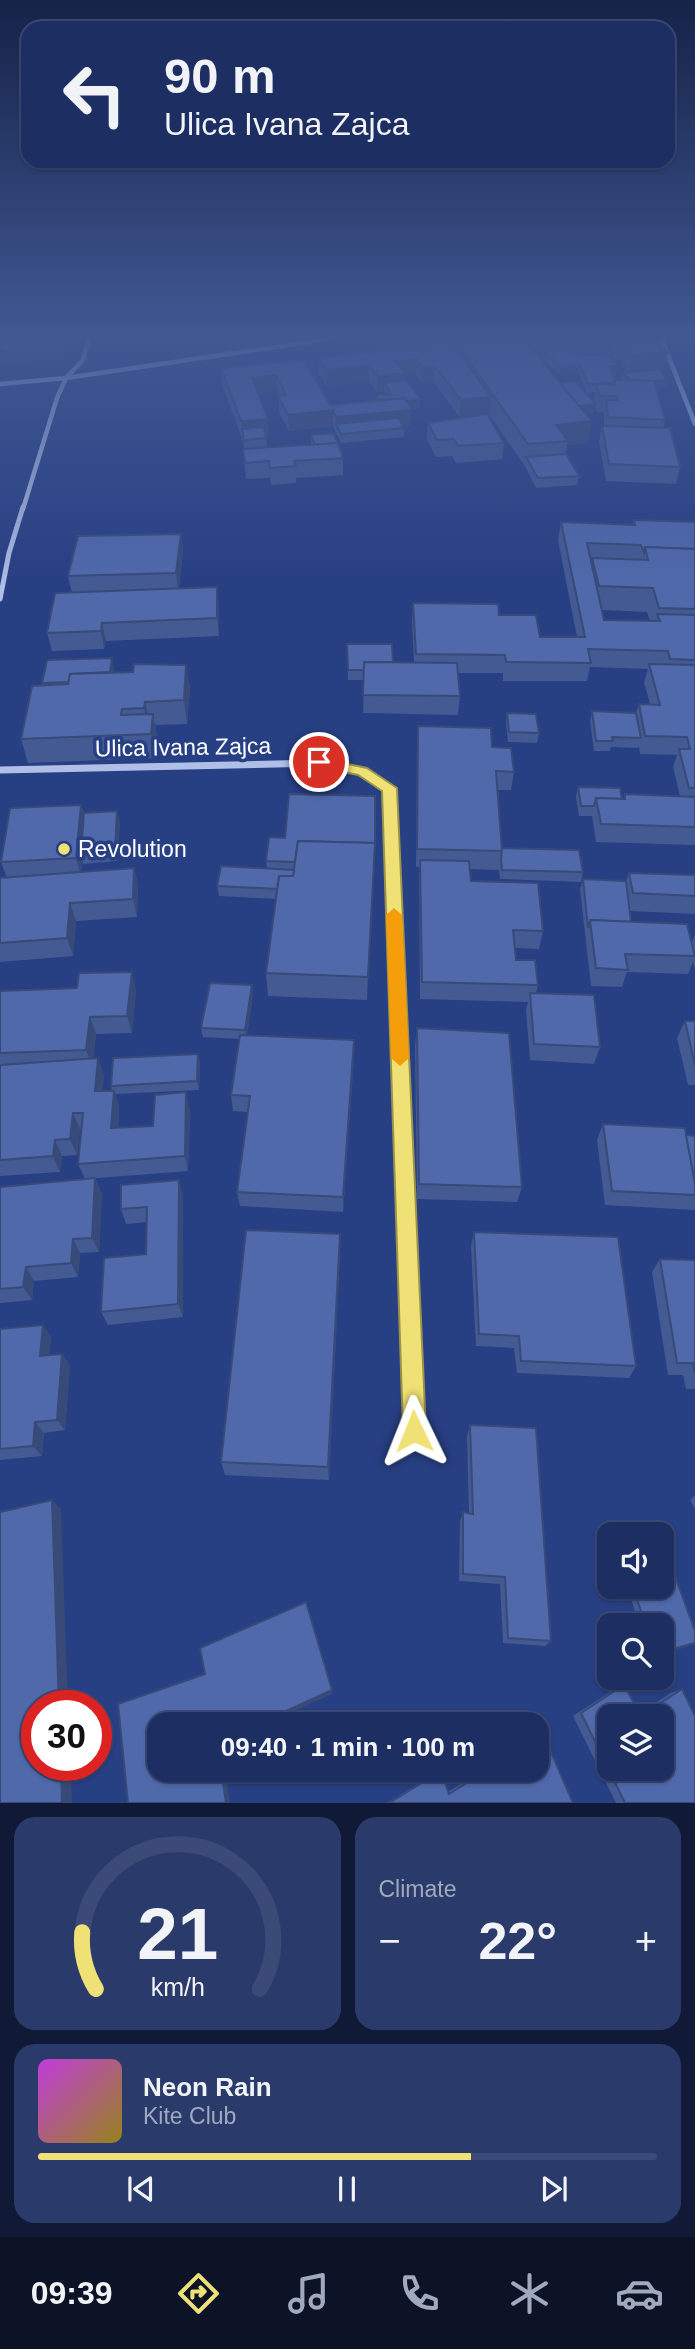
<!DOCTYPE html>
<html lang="en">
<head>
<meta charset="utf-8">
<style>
  :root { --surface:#1d2f62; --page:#2a3b6b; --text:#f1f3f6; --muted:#a0a9be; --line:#3b4a77; --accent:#efe175 }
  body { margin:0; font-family:Arial,sans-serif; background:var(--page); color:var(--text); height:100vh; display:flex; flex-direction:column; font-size:26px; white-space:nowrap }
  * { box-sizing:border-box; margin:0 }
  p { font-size:23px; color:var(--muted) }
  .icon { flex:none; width:38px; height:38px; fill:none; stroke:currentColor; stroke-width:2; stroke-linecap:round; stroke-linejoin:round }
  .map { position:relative; height:1803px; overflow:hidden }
  .panel { display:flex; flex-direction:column; gap:14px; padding:14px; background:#101a36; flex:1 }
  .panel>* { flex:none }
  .top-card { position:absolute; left:21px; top:21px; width:654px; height:147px; border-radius:21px; box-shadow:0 2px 5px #0004,0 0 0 2px var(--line); background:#1d2f62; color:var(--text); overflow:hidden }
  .fabs { position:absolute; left:597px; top:1522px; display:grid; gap:14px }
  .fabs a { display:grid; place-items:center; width:77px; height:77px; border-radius:14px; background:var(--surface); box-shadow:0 2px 5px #0004,0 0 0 2px var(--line); font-size:35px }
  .speed { position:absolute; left:21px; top:1690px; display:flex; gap:14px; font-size:35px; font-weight:700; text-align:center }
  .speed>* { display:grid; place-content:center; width:91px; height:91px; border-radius:50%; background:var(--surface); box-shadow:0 2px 5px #0004,0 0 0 2px var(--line); line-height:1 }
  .speed .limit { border:10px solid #d22; background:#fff; color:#111 }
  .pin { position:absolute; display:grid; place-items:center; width:60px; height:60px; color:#fff; margin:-30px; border:4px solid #fff; border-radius:50%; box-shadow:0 2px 7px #0007 }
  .me { position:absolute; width:77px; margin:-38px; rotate:358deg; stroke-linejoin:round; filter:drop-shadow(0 0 5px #0008) }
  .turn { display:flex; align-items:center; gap:24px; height:147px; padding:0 28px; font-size:32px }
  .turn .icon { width:91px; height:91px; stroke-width:2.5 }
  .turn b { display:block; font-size:49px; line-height:60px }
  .big { font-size:52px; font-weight:700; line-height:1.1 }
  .panel .widget { flex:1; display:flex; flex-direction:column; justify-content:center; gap:10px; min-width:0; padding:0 24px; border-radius:21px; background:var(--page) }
  .panel .dial { align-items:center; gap:0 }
  .dial svg { height:182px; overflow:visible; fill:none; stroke:var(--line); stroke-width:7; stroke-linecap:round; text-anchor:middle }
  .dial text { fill:var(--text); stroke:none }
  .song { display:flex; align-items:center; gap:21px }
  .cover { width:84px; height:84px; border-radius:10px; background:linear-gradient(135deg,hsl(290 70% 55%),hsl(50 70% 35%)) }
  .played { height:7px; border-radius:4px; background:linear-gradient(90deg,var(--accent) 70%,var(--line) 70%) }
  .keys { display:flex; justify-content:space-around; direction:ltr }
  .heat { display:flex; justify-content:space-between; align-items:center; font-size:38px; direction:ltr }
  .panel .tiles { flex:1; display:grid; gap:14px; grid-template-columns:1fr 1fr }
  .widget:last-child { grid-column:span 2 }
  .trip { position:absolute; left:147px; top:1712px; width:402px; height:70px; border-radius:21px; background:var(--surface); box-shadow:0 2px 5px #0004,0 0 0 2px var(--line); font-weight:700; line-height:70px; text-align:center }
  .tab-bar { display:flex; height:112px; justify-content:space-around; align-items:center; background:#0c1327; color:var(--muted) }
  .tab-bar .icon { width:49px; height:49px }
  .tab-bar .active { color:var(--accent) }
  .tab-bar b { font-size:32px; color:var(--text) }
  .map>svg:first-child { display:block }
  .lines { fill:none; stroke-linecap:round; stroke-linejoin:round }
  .minor-far4 { stroke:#b0bfe7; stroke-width:4.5 }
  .minor-far3 { stroke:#b0bfe7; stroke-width:5 }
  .minor-far2 { stroke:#b0bfe7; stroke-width:7 }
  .minor-far1 { stroke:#b0bfe7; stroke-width:9 }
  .minor { stroke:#b0bfe7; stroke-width:10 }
  .wall { fill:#445a93; fill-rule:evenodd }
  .shaded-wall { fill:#374a78 }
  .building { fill:#4f69ab; stroke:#374a78; stroke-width:2; fill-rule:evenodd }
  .route { fill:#efe175; stroke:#9b924c; stroke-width:2 }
  .slow { fill:#f59e0b }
  .poi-dot { fill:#efe175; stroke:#273f83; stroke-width:2.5 }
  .labels { text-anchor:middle; stroke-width:7; stroke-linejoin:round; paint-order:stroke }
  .street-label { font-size:23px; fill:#fff; stroke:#273f83 }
  .poi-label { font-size:23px; fill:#fff; stroke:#273f83; text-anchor:start }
</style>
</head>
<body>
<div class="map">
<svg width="695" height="1803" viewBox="0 0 695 1803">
  <rect width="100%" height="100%" fill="#273f83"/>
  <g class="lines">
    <!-- minor-far4 -->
    <g class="minor-far4">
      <path d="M661 337 695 424"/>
      <path d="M0 384 66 378 343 337"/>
      <path d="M23 509 57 398 66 378 83 360 89 337"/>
    </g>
    <!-- minor-far3 -->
    <path class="minor-far3" d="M0 599 9 553 23 507"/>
    <!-- minor-far2 -->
    <path class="minor-far2" d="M0 770 319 763 362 771 389 788 397 1003"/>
    <!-- minor-far1 -->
    <path class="minor-far1" d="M397 1001 411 1355"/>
    <!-- minor -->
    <path class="minor" d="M411 1353 414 1431"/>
  </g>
  <!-- wall -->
  <g class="wall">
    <path d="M146 337H220L151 347Z"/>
    <path d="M451 337 526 343 527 337H651L664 368 630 372 611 353 607 354 618 366 616 374H613L616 380H621L623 373 668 379 666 388 656 389 665 420 663 428 680 467 676 484 606 481 599 442 602 426H604V412H597L595 407 594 413 586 414 588 443 567 445 566 454 579 476 577 485 536 488 525 466 488 413 459 417 434 382 422 383 416 375 406 376V380L420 399V408L411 409V426L404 427V437L341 443 333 426 289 431 279 412V396L277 391 258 393 269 435 266 436 267 447 245 449 242 438 222 384 221 368 304 360 330 405 376 401V395L386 394 384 392H377L369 381 327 386 319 374 318 358 451 341ZM542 361H545L559 375 578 373 587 393 595 392 594 402 560 383Z"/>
    <path d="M428 423 504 443 502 459 456 463 452 456 436 457 427 439Z"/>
    <path d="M311 435 343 458V475L296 478V483L271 485 270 478 246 479 243 449 311 445Z"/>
    <path d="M634 520 695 522V845L596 842 592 816H579L576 797 578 787 622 799H624L625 794 680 796 673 767 677 755 640 754 639 746 638 748 611 747 610 751H594L590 721 592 711 636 713 639 704H650L644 682 648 669 590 667 587 681H503V673H458L460 696 458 715 363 713 364 680H348L347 644 393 662H414L412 621 413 603 499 615 540 637H577L558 540 561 522 633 525ZM602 610 647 612 650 621 604 620Z"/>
    <path d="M181 534 183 551 179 588 219 604V636L106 641 104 649 52 651 47 633 72 593 68 576Z"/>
    <path d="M186 665 190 689 187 724 155 725 157 738 156 758 28 763 21 739 42 685V683L114 667V672H133Z"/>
    <path d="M507 713 539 733 537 743 508 742 506 723Z"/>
    <path d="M418 726 492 747 514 772 511 790H498L502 848 583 872 581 882 500 879 499 870 470 869 471 881 543 931 539 949 515 948 516 960 538 985 536 993 600 1047 594 1064 530 1060 526 1010 528 1002 420 999 419 878 420 867H416L417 744Z"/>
    <path d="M375 796 367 1000 268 996 266 973 276 899 219 896 217 886 267 869 266 861 285 838Z"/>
    <path d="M81 805 84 813 120 821 117 861 83 864V861L81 872 134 868 138 886 137 917 76 921 73 956 0 962V878H7L1 862Z"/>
    <path d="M629 873 695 875V914L630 911 631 922 692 942 695 934V970L693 962 688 974 627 972 622 987 591 986 580 889 583 879 626 881Z"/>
    <path d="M136 989 132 1033 96 1034 93 1059 104 1075 102 1091H112L111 1086 198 1054 200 1063 199 1090 115 1094 119 1107 118 1128 153 1126 190 1109 188 1171 85 1179 78 1164 82 1129H80L77 1155 62 1156 60 1172 0 1176V991Z"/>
    <path d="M253 994 247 1035 354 1040V1057L343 1212 240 1206 237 1192 248 1112 233 1111 231 1095 239 1039 203 1037 201 1028Z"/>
    <path d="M685 1021H695V1085H688L677 1038Z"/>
    <path d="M417 1028 522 1187 517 1202 417 1199 415 1045Z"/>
    <path d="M603 1124 695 1136V1210L605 1205 597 1140Z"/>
    <path d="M95 1178 102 1194 99 1252 80 1253 78 1277 34 1281 32 1300 0 1303V1187Z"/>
    <path d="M183 1195V1317L108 1325 101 1312 146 1254 147 1222 126 1224 121 1209Z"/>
    <path d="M474 1232 636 1366 629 1378 517 1373 514 1348 476 1346 471 1246Z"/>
    <path d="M340 1234V1253L329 1480 225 1475 221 1462Z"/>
    <path d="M660 1259 695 1260V1389H686L683 1375H668L652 1272Z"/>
    <path d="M43 1325 51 1337 49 1355 62 1354 70 1366 65 1430 44 1433 42 1456 0 1460V1329Z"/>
    <path d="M470 1425 551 1641 545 1646 503 1643 500 1584 459 1581 460 1521 463 1512 469 1513 467 1436Z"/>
    <path d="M695 1495V1509L690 1500Z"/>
    <path d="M627 1587H662L695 1644 662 1654V1626H640Z"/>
    <path d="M624 1685 639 1714 671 1693 682 1689 695 1803H616L573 1716 615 1689Z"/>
    <path d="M544 1736 573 1803H387L436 1773 441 1771 448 1792 485 1769H537V1738Z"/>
  </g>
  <!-- shaded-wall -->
  <g class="shaded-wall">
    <path d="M62 337H70L64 357 2 367 0 358V351Z"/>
    <path d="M159 337H194V340L151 347 150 338Z"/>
    <path d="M194 337H220L194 340Z"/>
    <path d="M613 338 611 353 553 360 546 352 545 361H536L539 346Z"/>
    <path d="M668 352 664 368 630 372 633 356Z"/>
    <path d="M417 359 416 375 406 376V389L384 382V392H377L378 376 396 362Z"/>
    <path d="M369 365V381L327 386V370Z"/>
    <path d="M580 365 578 373 559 375 560 367Z"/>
    <path d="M435 366 434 382 422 383V367Z"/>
    <path d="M609 366H618L616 374 608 375Z"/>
    <path d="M276 375 277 391 253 394 252 378Z"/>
    <path d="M668 379 666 388 631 391 632 383Z"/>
    <path d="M491 397 489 413 459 417 461 400Z"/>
    <path d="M420 399V408L381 412V403Z"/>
    <path d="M596 404 594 413 567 416 569 407Z"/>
    <path d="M333 410V426L289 431 288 415Z"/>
    <path d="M412 410 411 426 341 433 336 424V417Z"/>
    <path d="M268 419 269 435 244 438 241 421Z"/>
    <path d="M592 421 588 443 567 445 568 441 556 425Z"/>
    <path d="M181 534 183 551 178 591 176 573Z"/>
    <path d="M217 587 219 604V636L217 618Z"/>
    <path d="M102 623 106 641 104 649 101 631Z"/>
    <path d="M112 658 114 667 111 691 109 681Z"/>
    <path d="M186 665 190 689 187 724 184 700Z"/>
    <path d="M145 702 150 726 149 733 144 708Z"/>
    <path d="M153 714 157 738 156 758 151 734Z"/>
    <path d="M81 805 86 823 81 854 83 861 81 876 76 858Z"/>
    <path d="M117 811 120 821 117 861 115 852Z"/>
    <path d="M134 868 138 886 137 917 133 899Z"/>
    <path d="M70 903 76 921 73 956 67 938Z"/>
    <path d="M132 972 136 989 132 1033 127 1016Z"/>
    <path d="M252 985 253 994 246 1040 245 1030Z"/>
    <path d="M90 1017 96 1034 92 1066 86 1050Z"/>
    <path d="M354 1040V1057L343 1212V1197Z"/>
    <path d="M198 1054 200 1063 199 1090 197 1081Z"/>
    <path d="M98 1058 104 1075 101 1107 95 1091Z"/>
    <path d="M114 1091 119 1107 116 1144 111 1128Z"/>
    <path d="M186 1092 190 1109 188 1171 185 1156Z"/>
    <path d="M73 1113 80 1129 77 1155 70 1139Z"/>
    <path d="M55 1140 62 1156 60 1172 53 1156Z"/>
    <path d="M95 1178 102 1194 99 1252 92 1238Z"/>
    <path d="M179 1180 183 1195V1317L178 1304Z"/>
    <path d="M340 1234V1253L329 1480 328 1467Z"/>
    <path d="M73 1239 80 1253 78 1277 71 1263Z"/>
    <path d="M26 1267 34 1281 32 1300 23 1287Z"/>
    <path d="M43 1325 51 1337 48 1368 40 1356Z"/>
    <path d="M62 1354 70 1366 65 1430 57 1420Z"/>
    <path d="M35 1422 44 1433 42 1456 33 1446Z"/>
    <path d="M52 1500 61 1509 68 1706H59Z"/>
    <path d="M695 1643V1644L662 1654V1652Z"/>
    <path d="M332 1690V1694L267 1724H258Z"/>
    <path d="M61 1766H71L72 1803H62Z"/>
    <path d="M221 1769H225L230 1803H226Z"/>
  </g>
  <!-- building -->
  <g class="building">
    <path d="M5 337H62L61 342 0 351V348Z"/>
    <path d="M452 337H522L592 421 556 425 568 441 528 444Z"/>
    <path d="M531 337H651L668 352 633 356 613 338 539 346Z"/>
    <path d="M451 341 491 397 461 400 435 366 422 367 417 359 396 362 406 373 378 376 369 365 327 370 318 358Z"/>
    <path d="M572 349 579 356 607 354 618 366H609L616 380H614L613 383 588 384 580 365 560 367 546 352Z"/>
    <path d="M304 360 330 405 405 398 412 410 336 417 333 410 288 415 278 396 286 395 276 375 252 378 268 419 241 421 221 368Z"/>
    <path d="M658 369 668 379 653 381 630 380 623 373Z"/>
    <path d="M406 380 420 399 406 401 405 398 379 400 376 395 391 394 384 382Z"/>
    <path d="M614 380 654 381 665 420 608 417 606 400H618L617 396H600L596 384 615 385Z"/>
    <path d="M575 381 596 404 579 406 560 383Z"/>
    <path d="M487 414 504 443 458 446 454 439 437 440 428 423Z"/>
    <path d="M399 418 404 428 341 434 336 424Z"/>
    <path d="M602 426 670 428 680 467 609 464Z"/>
    <path d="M264 427 266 438 244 440 242 429Z"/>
    <path d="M333 433 338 443 315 445 311 435Z"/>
    <path d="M338 443 343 458 294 461 296 466 270 468 269 461 245 463 243 449Z"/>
    <path d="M566 454 579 476 538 478 526 457Z"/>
    <path d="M634 520 695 522V549L645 547 644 553 641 545 587 543 604 620 660 621 657 614 695 615V660L670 659 668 651 588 649 591 663 506 662 505 655 416 654 413 603 498 604 499 615H536L540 637H585L561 522 635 525Z"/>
    <path d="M181 534 176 573 68 576 78 536Z"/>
    <path d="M645 547 695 549V609L659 608 653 588 599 586 592 558 648 560Z"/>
    <path d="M217 587V618L102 623 101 631 47 633 55 593Z"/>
    <path d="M347 644H392L393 662H364V670H348Z"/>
    <path d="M112 658 110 672 70 674 69 682 42 683 47 660Z"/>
    <path d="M364 662 457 663 460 696 363 695Z"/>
    <path d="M134 664 186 665 184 700 145 702 144 708 122 709 121 715 153 714 151 734 21 739 32 686 68 684 70 674 133 672Z"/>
    <path d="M649 664 695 665V788H689L679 749H690L687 737 645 736 639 704 660 705Z"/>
    <path d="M592 711 636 713 641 738 612 737 613 741H596Z"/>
    <path d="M507 713 536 714 539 733 509 732Z"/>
    <path d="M418 726 491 728 492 747 511 748 514 772 496 771 502 851 417 849Z"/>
    <path d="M578 787 620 788 622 799 596 798 594 806H581Z"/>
    <path d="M289 794 375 796V843L298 841 295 862 266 861 269 837 285 838Z"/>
    <path d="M625 794 695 797V827L601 824 596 798 625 799Z"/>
    <path d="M81 805 76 858 1 862 10 808Z"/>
    <path d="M117 811 115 852 81 854 84 813Z"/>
    <path d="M298 841 375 843 368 977 266 973 279 876H293Z"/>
    <path d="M502 848 579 850 583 872 502 870 501 860Z"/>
    <path d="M420 860 469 861 471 881 538 883 543 931 513 930 516 960H535L538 985 422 982Z"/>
    <path d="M221 866 294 870 293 876H279L277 889 217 886Z"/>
    <path d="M134 868 133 899 70 903 67 938 0 943V878Z"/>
    <path d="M629 873 695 875V896L633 893Z"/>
    <path d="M583 879 626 881 631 922 590 920 588 928Z"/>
    <path d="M590 920 687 924 695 956 625 954 628 970 596 968Z"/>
    <path d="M132 972 127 1016 90 1017 86 1050 0 1053V991L77 988 79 973Z"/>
    <path d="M210 983 252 985 245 1030 201 1028Z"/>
    <path d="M530 993 594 995 600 1047 534 1044Z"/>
    <path d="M685 1021H695V1065Z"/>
    <path d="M417 1028 509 1033 522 1187 419 1184Z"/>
    <path d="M240 1035 354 1040 343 1197 237 1192 250 1096 231 1095Z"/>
    <path d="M198 1054 197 1081 111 1086 113 1058Z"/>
    <path d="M98 1058 95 1091H114L111 1128 153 1126 155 1095 186 1092 185 1156 78 1164 83 1113H73L70 1139 55 1140 53 1156 0 1160V1065Z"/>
    <path d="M603 1124 685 1128 695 1183V1195L612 1191Z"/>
    <path d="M686 1135 695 1136V1183Z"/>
    <path d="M95 1178 92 1238 73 1239 71 1263 26 1267 23 1287 0 1289V1187Z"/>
    <path d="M179 1180 178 1304 101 1312 104 1258 146 1254 147 1207 121 1209V1185Z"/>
    <path d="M246 1230 340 1234 328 1467 221 1462Z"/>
    <path d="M474 1232 618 1237 636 1366 521 1361 519 1336 479 1334Z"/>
    <path d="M660 1259 695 1260V1373L693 1363H677Z"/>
    <path d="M43 1325 40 1356 62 1354 57 1420 35 1422 33 1446 0 1449V1329Z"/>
    <path d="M470 1425 536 1428 551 1641 508 1638 505 1577 463 1574V1512L473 1514Z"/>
    <path d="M52 1500 59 1706H37V1766H61L62 1803H0V1512Z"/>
    <path d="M672 1568 695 1631V1643L662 1652V1626H646L633 1587H662V1571Z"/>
    <path d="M306 1602 332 1690 258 1724H159V1769H221L226 1803H128L118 1704 205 1674 200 1648Z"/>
    <path d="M624 1685 641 1716 682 1689 695 1716V1803H625L581 1713ZM609 1717H662V1769H609Z"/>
    <path d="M544 1736 573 1803H389L441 1771 449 1794 489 1769H537V1740Z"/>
  </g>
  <!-- sky -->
  <linearGradient id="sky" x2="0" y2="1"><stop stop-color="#152348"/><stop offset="0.57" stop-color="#415893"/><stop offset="1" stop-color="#415893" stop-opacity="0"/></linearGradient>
  <rect width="695" height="590" fill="url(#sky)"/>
  <!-- route -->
  <path class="route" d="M319 758 367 768 397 788 426 1431 422 1439 414 1443 406 1439 403 1431 382 791 358 775 314 766 312 762Z"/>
  <!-- slow -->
  <path class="slow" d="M394 908 402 915 409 1058 400 1066 391 1058 386 915Z"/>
  <!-- markers -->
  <circle class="poi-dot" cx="64" cy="849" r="7"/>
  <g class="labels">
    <!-- street labels -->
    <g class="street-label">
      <text transform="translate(183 747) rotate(-1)" y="8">Ulica Ivana Zajca</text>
    </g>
    <!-- poi labels -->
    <g class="poi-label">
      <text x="78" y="857">Revolution</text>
    </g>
  </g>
</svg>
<div class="fabs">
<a><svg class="icon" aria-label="sound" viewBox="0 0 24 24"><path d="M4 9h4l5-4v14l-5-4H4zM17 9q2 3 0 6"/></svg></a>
<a><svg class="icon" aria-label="search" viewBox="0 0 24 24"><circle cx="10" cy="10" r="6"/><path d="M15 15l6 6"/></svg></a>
<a><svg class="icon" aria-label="layers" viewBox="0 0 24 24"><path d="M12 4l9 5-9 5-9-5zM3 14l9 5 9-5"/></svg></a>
</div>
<div class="speed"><div class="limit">30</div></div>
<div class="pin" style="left:319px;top:762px;background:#d93025"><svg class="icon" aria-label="arrive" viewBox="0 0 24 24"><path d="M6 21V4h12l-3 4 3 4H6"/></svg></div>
<svg class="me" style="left:414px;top:1431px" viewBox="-20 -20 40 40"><path d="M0-17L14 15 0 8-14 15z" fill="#efe175" stroke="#fff" stroke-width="4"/></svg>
<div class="trip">09:40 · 1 min · 100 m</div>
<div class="top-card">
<div class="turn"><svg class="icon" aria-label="left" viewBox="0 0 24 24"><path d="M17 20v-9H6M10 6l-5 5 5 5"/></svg><div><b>90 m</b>Ulica Ivana Zajca</div></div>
</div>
</div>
<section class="panel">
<div class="tiles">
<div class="widget dial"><svg viewBox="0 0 100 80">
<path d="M14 69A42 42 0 1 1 86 69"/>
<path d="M14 69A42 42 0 0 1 8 44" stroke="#efe175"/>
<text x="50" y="56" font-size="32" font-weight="700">21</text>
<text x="50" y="72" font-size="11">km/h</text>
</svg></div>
<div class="widget"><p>Climate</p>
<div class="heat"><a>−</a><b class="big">22°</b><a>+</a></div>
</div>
<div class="widget">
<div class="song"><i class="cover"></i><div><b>Neon Rain</b><p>Kite Club</p></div></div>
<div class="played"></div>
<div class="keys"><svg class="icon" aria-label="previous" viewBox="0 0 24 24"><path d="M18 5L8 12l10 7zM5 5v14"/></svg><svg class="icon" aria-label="pause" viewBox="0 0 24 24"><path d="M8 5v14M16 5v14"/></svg><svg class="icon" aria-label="next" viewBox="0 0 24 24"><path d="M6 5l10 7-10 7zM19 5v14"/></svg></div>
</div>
</div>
</section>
<nav class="tab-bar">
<b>09:39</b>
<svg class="icon active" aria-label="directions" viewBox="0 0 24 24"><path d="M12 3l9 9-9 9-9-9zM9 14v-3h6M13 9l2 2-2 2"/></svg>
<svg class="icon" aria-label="music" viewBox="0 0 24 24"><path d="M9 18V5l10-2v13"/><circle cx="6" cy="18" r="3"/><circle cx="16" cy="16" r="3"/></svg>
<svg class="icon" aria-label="phone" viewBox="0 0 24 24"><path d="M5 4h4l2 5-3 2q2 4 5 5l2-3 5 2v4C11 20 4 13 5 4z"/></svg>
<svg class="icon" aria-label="climate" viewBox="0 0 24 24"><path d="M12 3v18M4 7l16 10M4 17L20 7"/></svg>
<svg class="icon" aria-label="car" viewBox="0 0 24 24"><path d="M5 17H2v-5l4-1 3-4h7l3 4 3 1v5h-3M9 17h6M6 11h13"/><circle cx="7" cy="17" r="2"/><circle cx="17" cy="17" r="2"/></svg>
</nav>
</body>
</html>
